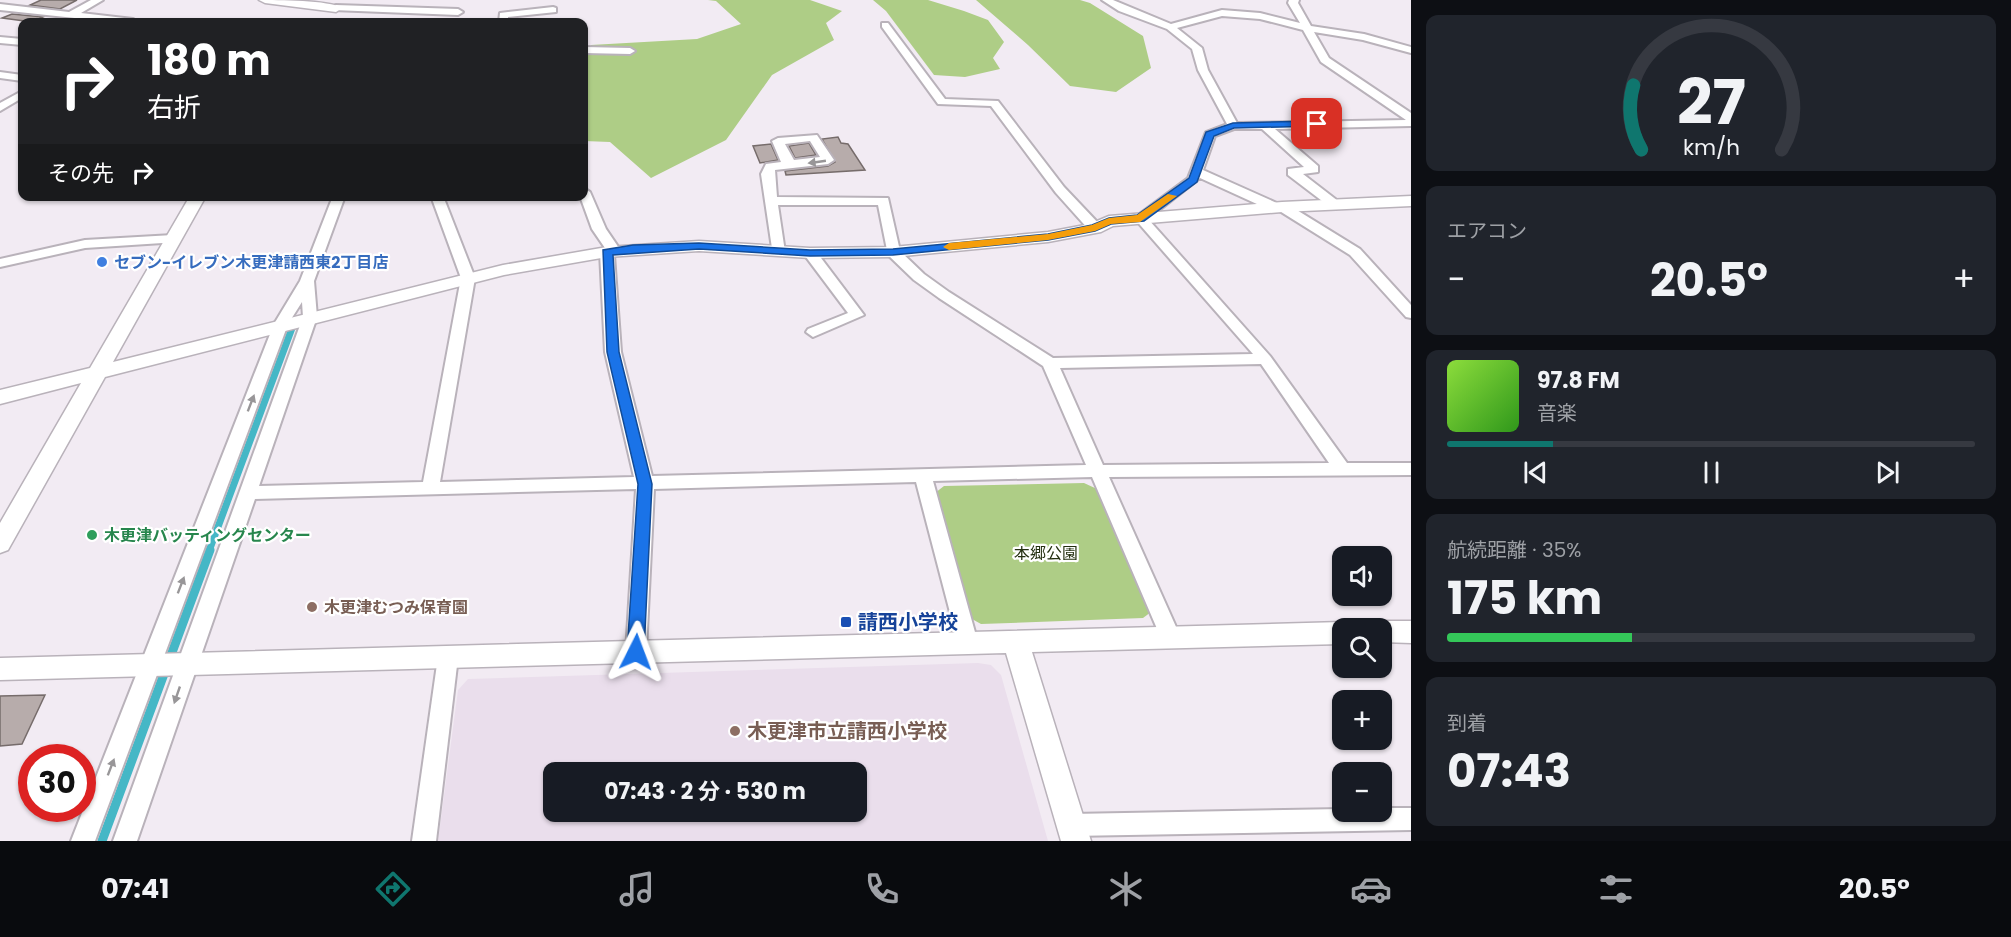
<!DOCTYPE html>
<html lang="ja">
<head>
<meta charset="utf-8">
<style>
  :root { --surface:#171b24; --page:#20242c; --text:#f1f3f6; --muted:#9ea1a6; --line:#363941; --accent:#0f766e }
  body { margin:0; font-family:Poppins,"Noto Sans JP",sans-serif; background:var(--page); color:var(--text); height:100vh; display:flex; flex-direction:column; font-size:22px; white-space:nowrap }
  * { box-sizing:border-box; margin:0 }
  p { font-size:20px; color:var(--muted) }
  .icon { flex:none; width:33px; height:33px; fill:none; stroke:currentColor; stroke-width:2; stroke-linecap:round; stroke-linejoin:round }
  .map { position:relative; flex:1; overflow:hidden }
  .drawer { display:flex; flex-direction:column; gap:15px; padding:15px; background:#0d0f14; width:600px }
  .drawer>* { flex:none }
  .top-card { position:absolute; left:18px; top:18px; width:570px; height:183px; border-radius:12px; box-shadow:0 2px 4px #0004; background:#202124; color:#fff; overflow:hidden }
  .buttons { position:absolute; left:1332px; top:546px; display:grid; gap:12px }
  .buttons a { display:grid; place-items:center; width:60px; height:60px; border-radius:12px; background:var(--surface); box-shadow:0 2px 4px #0004; font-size:30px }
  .speed { position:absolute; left:18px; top:744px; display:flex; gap:12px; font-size:30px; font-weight:700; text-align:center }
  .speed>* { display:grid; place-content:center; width:78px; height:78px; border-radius:50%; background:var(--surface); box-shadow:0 2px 4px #0004; line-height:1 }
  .speed .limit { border:9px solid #d22; background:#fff; color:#111 }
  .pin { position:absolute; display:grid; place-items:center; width:51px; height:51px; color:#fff; margin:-26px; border-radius:12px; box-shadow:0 3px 9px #0006 }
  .me { position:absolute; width:66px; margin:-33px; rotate:3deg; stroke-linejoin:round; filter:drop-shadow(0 0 4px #0008) }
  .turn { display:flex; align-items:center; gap:21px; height:126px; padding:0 30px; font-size:27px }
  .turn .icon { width:78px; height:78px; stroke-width:2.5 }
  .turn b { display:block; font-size:42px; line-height:51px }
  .then { display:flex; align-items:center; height:57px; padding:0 30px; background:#0003; gap:12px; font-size:22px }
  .big { font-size:45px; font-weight:700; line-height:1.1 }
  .drawer .widget { flex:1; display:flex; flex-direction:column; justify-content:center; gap:9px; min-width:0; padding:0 21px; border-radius:12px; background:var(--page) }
  .drawer .dial { align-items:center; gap:0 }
  .dial svg { height:156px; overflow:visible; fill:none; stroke:var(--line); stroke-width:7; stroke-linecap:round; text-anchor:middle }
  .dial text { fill:var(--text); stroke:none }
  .song { display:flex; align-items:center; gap:18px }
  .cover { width:72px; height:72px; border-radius:9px; background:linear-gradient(135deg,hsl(90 70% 55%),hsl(110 70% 35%)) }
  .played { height:6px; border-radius:3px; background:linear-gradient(90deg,var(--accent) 20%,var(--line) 20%) }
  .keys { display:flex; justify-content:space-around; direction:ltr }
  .heat { display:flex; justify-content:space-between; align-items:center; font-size:33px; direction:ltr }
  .charge { height:9px; border-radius:4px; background:linear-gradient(90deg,#34c759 35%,var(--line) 0) }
  .trip { position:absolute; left:543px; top:762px; width:324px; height:60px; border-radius:12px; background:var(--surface); box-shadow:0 2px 4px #0004; font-weight:700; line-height:60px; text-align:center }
  .dock { display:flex; height:96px; justify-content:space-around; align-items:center; background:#090b0e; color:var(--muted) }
  .dock .icon { width:42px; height:42px }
  .dock .active { color:var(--accent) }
  .dock b { font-size:27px; color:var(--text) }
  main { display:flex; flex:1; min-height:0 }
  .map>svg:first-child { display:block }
  .built { fill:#eadeec; fill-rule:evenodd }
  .green { fill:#aecd86 }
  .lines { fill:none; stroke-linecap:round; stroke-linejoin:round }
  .stream-far1 { stroke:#45b7c6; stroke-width:7 }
  .stream { stroke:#45b7c6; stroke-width:9 }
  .building { fill:#b7acab; stroke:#766c6b; stroke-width:1.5 }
  .minor-casing { stroke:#b9b2ba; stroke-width:4 }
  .tertiary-casing { stroke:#b9b2ba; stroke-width:3 }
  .minor { fill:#fff; fill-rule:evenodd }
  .tertiary { fill:#fff; fill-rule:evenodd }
  .oneway { fill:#989698 }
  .route { fill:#1a73e8; stroke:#114b97; stroke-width:1.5 }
  .slow { fill:#f59e0b }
  .shop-dot { fill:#3f7fe0; stroke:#fff; stroke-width:2 }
  .leisure-dot { fill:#2e9e5b; stroke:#fff; stroke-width:2 }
  .education-dot { fill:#8d6e63; stroke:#fff; stroke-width:2 }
  .transit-dot { fill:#1a4fb4; stroke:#fff; stroke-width:2 }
  .labels { text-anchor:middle; stroke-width:4.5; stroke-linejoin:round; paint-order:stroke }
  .shop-label { font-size:16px; font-weight:bold; fill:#366cbe; stroke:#fff; text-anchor:start }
  .leisure-label { font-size:16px; font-weight:bold; fill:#27864d; stroke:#fff; text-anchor:start }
  .park-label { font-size:16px; fill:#232f10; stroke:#fff }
  .education-label { font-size:16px; font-weight:bold; fill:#785e54; stroke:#fff; text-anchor:start }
  .near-transit-label { font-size:20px; font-weight:bold; fill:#164399; stroke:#fff; text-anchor:start }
  .near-education-label { font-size:20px; font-weight:bold; fill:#785e54; stroke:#fff; text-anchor:start }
</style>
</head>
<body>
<main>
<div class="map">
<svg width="1411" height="841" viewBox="0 0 1411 841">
  <rect width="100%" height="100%" fill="#f2ebf3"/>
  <!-- built -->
  <path class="built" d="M978 663 991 665 1001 675 1048 841H438L458 690 468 679ZM554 772H856V812H554Z"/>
  <!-- green -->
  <g class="green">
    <path d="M708 0H810L842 11 826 23 834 40 772 75 726 140 651 178 610 142 584 141V58L591 45 697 39 741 24 716 1Z"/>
    <path d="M873 0H928L964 11 988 20 1004 42 993 58 1000 69 965 77 934 75 886 11Z"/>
    <path d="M976 0H1080L1090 3 1143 36 1151 68 1116 92 1070 86 1028 45Z"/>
    <path d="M1084 483 1097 489 1151 612 1143 618 981 624 972 619 935 493 944 486Z"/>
  </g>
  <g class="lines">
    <!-- stream-far1 -->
    <path class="stream-far1" d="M209 551 292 328"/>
    <!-- stream -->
    <path class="stream" d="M102 841 210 550"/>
  </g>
  <!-- building -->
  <g class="building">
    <path d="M41 0H77L60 9 30 5Z"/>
    <path d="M12 14 43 17 32 22 2 18Z"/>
    <path d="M838 137 841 143 848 144 865 170 786 175 785 171 828 166 835 162 822 139Z"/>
    <path d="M809 143 816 155 795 158 789 146Z"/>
    <path d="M771 144 778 160 760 163 753 146Z"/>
    <path d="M45 695 22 744 0 746V696Z"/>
  </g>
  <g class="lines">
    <!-- minor casing -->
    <g class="minor-casing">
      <g id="minor">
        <path d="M91 0H103L81 13 133 19 138 22H112L0 10V4L69 12Z"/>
        <path d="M1102 0H1113L1171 24 1222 10 1260 13 1300 23 1288 3 1289 0H1299L1298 3 1311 26 1364 34 1411 47V53L1363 40 1314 32 1329 58 1411 113V126L1275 129 1318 166V172L1303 174 1338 201V207H1330L1288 175V169L1304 167 1262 129H1234L1215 136 1203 170 1279 204H1287L1360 249 1411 305V318L1406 317 1350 255 1278 210H1270L1200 178 1148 219 1270 356 1347 463H1411V475L1109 477 1181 638 1178 644 1171 646 1164 644 1161 638 1092 477 933 481 978 643 975 649 968 651 961 649 958 643 916 482 654 489 646 652 643 658 636 661 629 658 626 652 636 489 255 499 137 841H113L303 317 302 302 288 324 95 841H71L274 324 300 281 333 196H345L314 281 317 317 259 486 423 482 461 278 431 196H443L475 278 440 482 634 477 605 352 600 252 605 248 592 229 580 196H584V188L590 192 606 229 621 251 614 255 621 352 652 476 1086 465 1043 366 939 298 914 280 888 255 878 205H778L785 252 783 255H773L761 174 766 164 781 162 772 141 778 138 817 135 834 160 828 164 775 170 777 197 888 198 900 251 924 274 949 292 1053 358 1253 354 1134 218 1188 178 1206 132 1227 124 1198 70 1192 49 1167 29 1119 11ZM1222 16 1260 19 1303 30 1321 62 1406 120 1237 123 1208 70 1202 48 1177 28ZM810 141 820 157 794 160 785 144ZM1261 364 1329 463 1103 465 1060 368Z"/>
        <path d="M336 5 458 9 463 12 458 15 333 10 331 8Z"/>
        <path d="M553 7 556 8V12L508 17V22H499L500 13Z"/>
        <path d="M882 23H888L945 99 998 101 1064 187 1100 225V231H1090L1056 193 991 106 938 104 882 27Z"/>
        <path d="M0 37 22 39V45L0 43Z"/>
        <path d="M584 47 630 48 635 51 630 54 584 53Z"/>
        <path d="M0 72 22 75V81L0 78Z"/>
        <path d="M22 91V98L0 111V103Z"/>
        <path d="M173 235 180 239 178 242 85 248 0 267V259L85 240Z"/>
        <path d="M810 249 815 250 864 315 813 337 806 332 808 329 848 313 803 253Z"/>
        <path d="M448 648 455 651 458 657 436 841H412L438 657 441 651Z"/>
        <path d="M1382 808H1411V830L1071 836 1063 833 1059 825 1063 817 1071 814 1342 809V812H1382Z"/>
      </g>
    </g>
    <!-- tertiary casing -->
    <g class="tertiary-casing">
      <g id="tertiary">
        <path d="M259 0C278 0 329 0 342 8L336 12 265 3Z"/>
        <path d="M190 196H206L113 362 503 265 607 247 699 241 810 248 893 247 1048 232 1090 224 1109 216 1282 202 1411 196V206L1282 212 1113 226 1101 232 1048 242 893 257 810 258 699 251 607 257 504 275 105 377 8 550 0 553V523L81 383 0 404V390L90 368Z"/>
        <path d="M1382 621H1411V643L1382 642V628H1371L1373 625Z"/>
        <path d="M1342 622 1353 628H1342V644L1032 652 1091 841H1061L1006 653 0 680V658Z"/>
      </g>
    </g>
    <!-- minor -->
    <use href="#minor" class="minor"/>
    <!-- tertiary -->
    <use href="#tertiary" class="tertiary"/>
  </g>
  <!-- one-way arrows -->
  <defs><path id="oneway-solid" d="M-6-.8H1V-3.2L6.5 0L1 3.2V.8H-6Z" transform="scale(1.5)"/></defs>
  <g class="oneway">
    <use href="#oneway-solid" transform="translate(817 162) rotate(172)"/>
    <use href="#oneway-solid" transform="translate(251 403) rotate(-69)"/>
    <use href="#oneway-solid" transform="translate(181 585) rotate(-69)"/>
    <use href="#oneway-solid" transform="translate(177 695) rotate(109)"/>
    <use href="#oneway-solid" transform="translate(111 767) rotate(-69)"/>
  </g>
  <!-- route -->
  <path class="route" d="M1317 121 1320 122V126L1234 128 1214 136 1197 182 1144 221 1111 224 1095 231 1048 240 893 255 810 256 699 249 613 255 619 352 652 484 644 652 642 657H630L627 652 638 484 607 352 603 250 633 245 699 243 810 250 893 249 1048 234 1092 225 1109 218 1137 215 1189 178 1206 132 1233 123Z"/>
  <!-- slow -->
  <path class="slow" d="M1168 194 1177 196 1140 222 1111 224 1095 231 1048 240 949 250 943 247 949 243 1048 234 1092 225 1109 218 1137 215Z"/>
  <!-- markers -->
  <circle class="shop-dot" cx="102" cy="262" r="6"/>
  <circle class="leisure-dot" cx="92" cy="535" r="6"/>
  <g class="education-dot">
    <circle cx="312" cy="607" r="6"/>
    <circle cx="735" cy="731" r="6"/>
  </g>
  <rect class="transit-dot" x="840" y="616" width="12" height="12" rx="3"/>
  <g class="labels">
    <!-- shop labels -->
    <g class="shop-label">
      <text x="114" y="268">セブン-イレブン木更津請西東2丁目店</text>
    </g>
    <!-- leisure labels -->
    <g class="leisure-label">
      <text x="104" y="541">木更津バッティングセンター</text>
    </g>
    <!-- park labels -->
    <g class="park-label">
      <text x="1046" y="559">本郷公園</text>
    </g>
    <!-- education labels -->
    <g class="education-label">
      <text x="324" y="613">木更津むつみ保育園</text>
    </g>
    <!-- near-transit labels -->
    <g class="near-transit-label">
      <text x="858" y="629">請西小学校</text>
    </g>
    <!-- near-education labels -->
    <g class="near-education-label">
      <text x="747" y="738">木更津市立請西小学校</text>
    </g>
  </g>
</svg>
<div class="buttons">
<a><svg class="icon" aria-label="sound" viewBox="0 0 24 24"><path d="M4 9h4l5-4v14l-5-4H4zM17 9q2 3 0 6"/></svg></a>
<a><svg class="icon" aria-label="search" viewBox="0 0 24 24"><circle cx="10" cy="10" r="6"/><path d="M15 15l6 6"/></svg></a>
<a>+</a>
<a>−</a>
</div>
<div class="speed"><div class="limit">30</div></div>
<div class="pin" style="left:1317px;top:124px;background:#d93025"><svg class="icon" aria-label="arrive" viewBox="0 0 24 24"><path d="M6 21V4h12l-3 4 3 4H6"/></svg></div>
<svg class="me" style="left:636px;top:652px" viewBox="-20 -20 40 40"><path d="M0-17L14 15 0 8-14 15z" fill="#1a73e8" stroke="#fff" stroke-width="4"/></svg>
<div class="trip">07:43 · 2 分 · 530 m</div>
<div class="top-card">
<div class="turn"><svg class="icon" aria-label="right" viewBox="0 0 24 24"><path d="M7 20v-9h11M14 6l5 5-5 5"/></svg><div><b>180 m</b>右折</div></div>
<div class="then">その先<svg class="icon" aria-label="right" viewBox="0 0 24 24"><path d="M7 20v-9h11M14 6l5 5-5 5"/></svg></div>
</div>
</div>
<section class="drawer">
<div class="widget dial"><svg viewBox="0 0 100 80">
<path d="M14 69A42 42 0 1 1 86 69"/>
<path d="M14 69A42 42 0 0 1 10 36" stroke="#0f766e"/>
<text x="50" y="56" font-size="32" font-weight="700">27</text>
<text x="50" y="72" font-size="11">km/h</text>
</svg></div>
<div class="widget"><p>エアコン</p>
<div class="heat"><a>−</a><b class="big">20.5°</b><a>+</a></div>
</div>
<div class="widget">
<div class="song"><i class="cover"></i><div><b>97.8 FM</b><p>音楽</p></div></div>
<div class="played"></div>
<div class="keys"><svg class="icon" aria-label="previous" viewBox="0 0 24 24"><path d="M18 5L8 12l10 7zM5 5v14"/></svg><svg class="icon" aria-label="pause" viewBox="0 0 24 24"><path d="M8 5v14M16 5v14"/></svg><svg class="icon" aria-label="next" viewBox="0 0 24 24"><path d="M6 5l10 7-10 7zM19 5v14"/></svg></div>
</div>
<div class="widget"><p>航続距離 · 35%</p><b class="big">175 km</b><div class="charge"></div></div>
<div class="widget"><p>到着</p><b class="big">07:43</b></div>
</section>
</main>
<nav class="dock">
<b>07:41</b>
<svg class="icon active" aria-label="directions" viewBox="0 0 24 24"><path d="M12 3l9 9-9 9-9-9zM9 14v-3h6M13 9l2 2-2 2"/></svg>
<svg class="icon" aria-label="music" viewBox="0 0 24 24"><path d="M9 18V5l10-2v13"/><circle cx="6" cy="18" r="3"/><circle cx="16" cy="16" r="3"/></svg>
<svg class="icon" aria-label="phone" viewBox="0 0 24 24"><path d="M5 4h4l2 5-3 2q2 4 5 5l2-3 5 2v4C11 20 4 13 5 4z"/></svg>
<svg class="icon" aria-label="climate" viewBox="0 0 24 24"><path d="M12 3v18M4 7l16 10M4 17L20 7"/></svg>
<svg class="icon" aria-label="car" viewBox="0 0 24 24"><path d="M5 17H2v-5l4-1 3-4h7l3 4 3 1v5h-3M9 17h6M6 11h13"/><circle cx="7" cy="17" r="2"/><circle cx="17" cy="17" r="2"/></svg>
<svg class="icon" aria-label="filters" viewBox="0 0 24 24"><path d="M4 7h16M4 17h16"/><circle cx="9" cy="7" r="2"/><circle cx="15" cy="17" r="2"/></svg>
<b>20.5°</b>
</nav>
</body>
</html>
